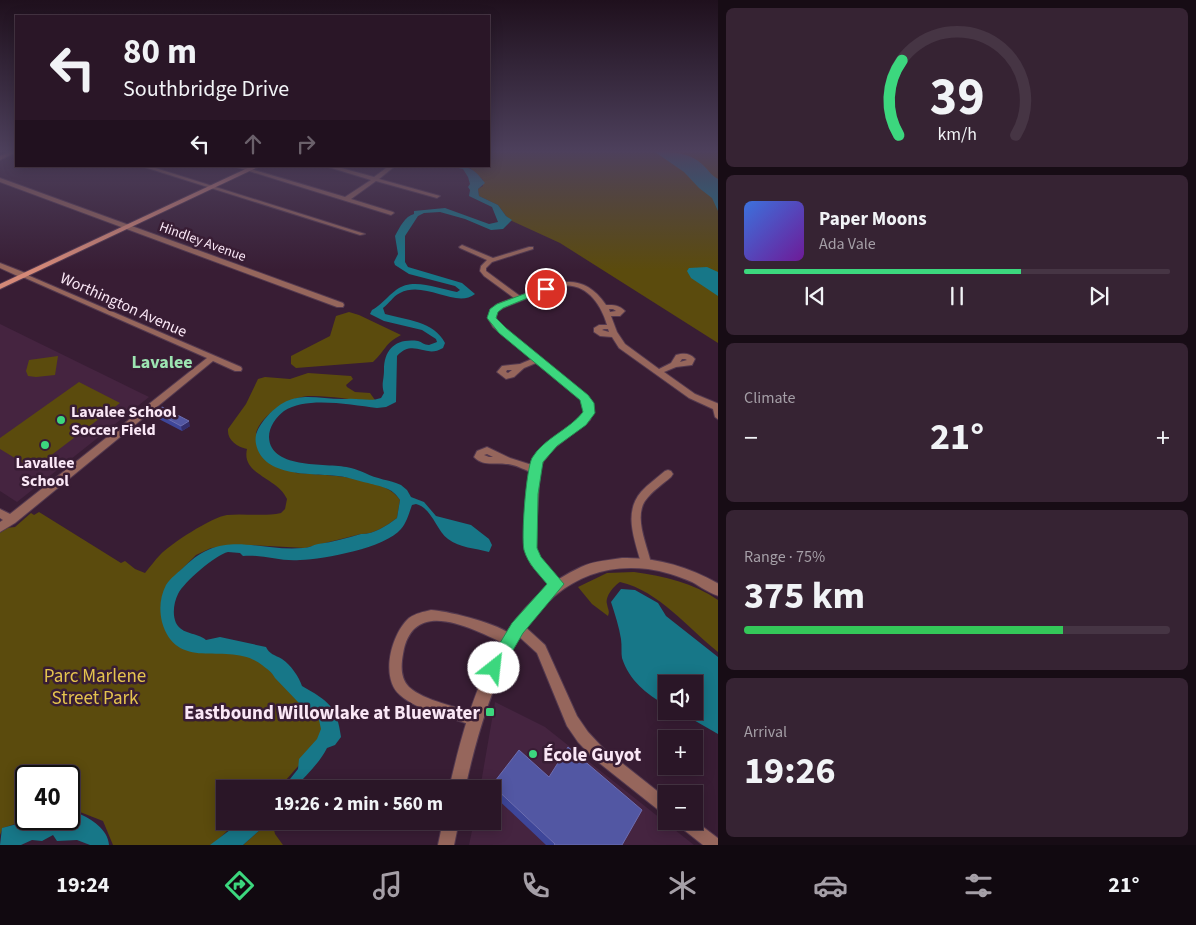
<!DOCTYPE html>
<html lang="en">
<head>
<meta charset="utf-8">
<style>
  :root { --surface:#2a1627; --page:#362333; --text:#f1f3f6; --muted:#a59fa7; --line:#463544; --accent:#3cd77e }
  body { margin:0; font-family:"Source Sans 3",sans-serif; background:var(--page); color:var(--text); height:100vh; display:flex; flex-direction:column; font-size:19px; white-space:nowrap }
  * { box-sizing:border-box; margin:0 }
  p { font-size:16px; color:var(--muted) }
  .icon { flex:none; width:28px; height:28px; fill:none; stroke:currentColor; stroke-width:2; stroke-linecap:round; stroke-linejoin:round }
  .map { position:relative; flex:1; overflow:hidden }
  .drawer { display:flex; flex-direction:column; gap:8px; padding:8px; background:#170c15; width:478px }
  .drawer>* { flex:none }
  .banner { position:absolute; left:15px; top:15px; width:475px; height:152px; border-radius:0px; box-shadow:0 2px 12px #0003,0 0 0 1px var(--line); background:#2a1627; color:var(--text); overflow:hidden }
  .fabs { position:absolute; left:658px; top:675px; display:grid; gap:10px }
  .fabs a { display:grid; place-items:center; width:45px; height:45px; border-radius:0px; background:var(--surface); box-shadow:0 2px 12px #0003,0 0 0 1px var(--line); font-size:25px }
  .speed { position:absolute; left:15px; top:765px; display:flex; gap:10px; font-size:25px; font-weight:700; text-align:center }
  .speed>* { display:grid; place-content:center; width:65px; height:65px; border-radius:50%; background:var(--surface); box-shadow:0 2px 12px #0003,0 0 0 1px var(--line); line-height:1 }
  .speed .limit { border:2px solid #111; border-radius:8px; background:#fff; color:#111 }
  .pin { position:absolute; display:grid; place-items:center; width:42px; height:42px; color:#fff; margin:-21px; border:2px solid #fff; border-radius:50%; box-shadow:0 1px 5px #0007 }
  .me { position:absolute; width:55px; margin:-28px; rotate:29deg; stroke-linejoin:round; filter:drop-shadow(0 0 4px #0008) }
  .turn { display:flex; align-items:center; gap:18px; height:105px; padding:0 25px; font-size:22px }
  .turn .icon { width:65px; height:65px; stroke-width:2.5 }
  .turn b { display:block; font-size:35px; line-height:42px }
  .lanes { display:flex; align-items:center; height:48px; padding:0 25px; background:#0003; justify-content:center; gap:25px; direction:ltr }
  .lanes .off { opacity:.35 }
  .big { font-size:38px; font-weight:700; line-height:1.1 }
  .drawer .widget { flex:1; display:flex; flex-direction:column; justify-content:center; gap:8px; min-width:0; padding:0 18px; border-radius:8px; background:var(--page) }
  .drawer .dial { align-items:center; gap:0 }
  .dial svg { height:130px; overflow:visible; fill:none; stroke:var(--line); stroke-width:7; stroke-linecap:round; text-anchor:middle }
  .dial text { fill:var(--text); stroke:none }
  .song { display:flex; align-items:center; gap:15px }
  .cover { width:60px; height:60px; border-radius:8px; background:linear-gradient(135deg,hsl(220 70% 55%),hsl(280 70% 35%)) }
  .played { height:5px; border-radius:2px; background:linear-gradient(90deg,var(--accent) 65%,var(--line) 65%) }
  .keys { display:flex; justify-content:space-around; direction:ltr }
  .heat { display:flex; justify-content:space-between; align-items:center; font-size:28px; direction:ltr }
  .charge { height:8px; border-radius:4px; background:linear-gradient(90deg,#34c759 75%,var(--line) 0) }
  .trip { position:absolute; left:216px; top:780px; width:285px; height:50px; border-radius:0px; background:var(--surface); box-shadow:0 2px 12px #0003,0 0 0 1px var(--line); font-weight:700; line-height:50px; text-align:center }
  .dock { display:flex; height:80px; justify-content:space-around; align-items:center; background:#110910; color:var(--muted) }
  .dock .icon { width:35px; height:35px }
  .dock .on { color:var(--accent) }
  .dock b { font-size:22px; color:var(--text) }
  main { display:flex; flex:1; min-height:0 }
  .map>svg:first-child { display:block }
  .built { fill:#452440 }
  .green { fill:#5b4b0d }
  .water { fill:#177788 }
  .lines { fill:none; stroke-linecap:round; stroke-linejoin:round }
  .minor-casing { stroke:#53394f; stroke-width:2 }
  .tertiary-casing { stroke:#53394f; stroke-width:2 }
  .secondary-casing { stroke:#53394f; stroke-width:2 }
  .minor { fill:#96665c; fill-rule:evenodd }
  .tertiary { fill:#96665c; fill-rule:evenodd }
  .secondary { fill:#d58978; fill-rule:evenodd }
  .wall { fill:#3e4699 }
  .shaded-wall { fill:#332e6c }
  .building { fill:#5257a3; stroke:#6d6eb0 }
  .route { fill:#3cd77e; stroke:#278c52 }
  .poi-dot { fill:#3cd77e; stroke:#381d34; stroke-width:2 }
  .labels { text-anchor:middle; stroke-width:5; stroke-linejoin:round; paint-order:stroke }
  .far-street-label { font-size:14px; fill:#fae7f6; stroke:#381d34 }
  .street-label { font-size:16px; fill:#fae7f6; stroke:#381d34 }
  .poi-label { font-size:16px; font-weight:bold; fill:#fae7f6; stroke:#381d34; text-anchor:start }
  .neighbourhood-label { font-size:18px; font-weight:bold; fill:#9de5b2; stroke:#381d34 }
  .near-park-label { font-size:19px; fill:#e4c34e; stroke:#381d34 }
  .near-poi-label { font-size:19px; font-weight:bold; fill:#fae7f6; stroke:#381d34; text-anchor:end }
</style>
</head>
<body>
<main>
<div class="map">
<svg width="719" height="845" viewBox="0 0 719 845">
  <rect width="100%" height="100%" fill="#381d34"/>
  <!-- built -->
  <g class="built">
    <path d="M0 324 149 397 17 502 0 491Z"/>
    <path d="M495 702 545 727 694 845H469L474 821H492V789H480Z"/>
  </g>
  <!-- green -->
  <g class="green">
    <path d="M489 152H718V343L560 243 512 221 506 216 498 205 479 196 478 189 483 186V180L468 166H489Z"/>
    <path d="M349 312 359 315 401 335C384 344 386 350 373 362L296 368 291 364V356L330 336 336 316Z"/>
    <path d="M58 356 55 375 36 377 28 376 26 371 29 360Z"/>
    <path d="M308 373 351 376 353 379 346 385 347 387 355 392 370 393 375 400C352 401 330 395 308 396 289 397 261 415 256 433L296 473C323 475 385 476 400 500L397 518C386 526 375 534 361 534L305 548 250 545 211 548 196 555 167 584 162 598 177 640 250 652 328 726 300 764 278 789H225V821H237L213 845H113L103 821 80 812 69 815V776H26V819H52L17 831 14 817 15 824 3 828 0 835V532L6 528 15 527 31 513 34 515 39 512 121 563 125 561 135 569 145 573C150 567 155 560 160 555 170 544 212 517 227 515 245 513 263 517 281 513L285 509 287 499C277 477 241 475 247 449 237 447 227 440 228 429L246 404 258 379 265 377 290 379Z"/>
    <path d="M79 382 120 403 33 469 0 449V438Z"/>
    <path d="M634 572C665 576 693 583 718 600V652C688 628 659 591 620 582 614 586 605 596 607 604 608 610 610 611 608 616L592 604 578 587 607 573Z"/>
    <path d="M270 821H272L275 834 283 845H243Z"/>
  </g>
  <!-- water -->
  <g class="water">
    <path d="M655 152C672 152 691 152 704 166 709 171 711 175 718 179V211L712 198 699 188 684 172Z"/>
    <path d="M449 166C468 166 473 167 485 183L478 189 479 196 498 205 506 216 512 220 503 229 491 230 465 219 440 212 424 213 418 216 405 236V262L408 267 462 283 475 294C456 309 425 280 400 293 392 297 390 303 383 308L385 314C406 320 434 321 445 343L443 348C425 359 414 338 397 356L396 402 386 407 377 408C350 405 307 396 284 411 276 417 269 427 269 437 270 471 330 462 351 468 356 469 360 471 365 473 376 479 390 480 401 485L407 490 411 497 424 502 436 516 471 525 489 539 492 545 489 552C475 548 460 548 448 539 436 530 432 508 416 504L412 505C409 513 407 522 401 529 385 548 325 559 300 560 281 562 262 554 243 556L240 553C236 553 232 552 228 552 215 555 184 582 178 594 174 602 172 614 176 623 182 635 197 632 206 640L220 637 266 647C269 654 275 655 282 659 291 665 299 677 302 686 328 701 337 706 341 737L335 745 327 748C319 764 305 776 294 789H282L298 769 299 759 317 739 321 729 319 720 314 715 298 702 275 678C272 672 267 669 262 665 230 639 177 675 162 622 159 609 160 597 166 585 170 578 179 572 185 566 224 528 257 552 303 548 309 548 313 545 318 544 333 542 347 538 361 534 375 534 386 526 397 518L400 500C392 487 381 487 368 483 358 481 349 477 338 476 313 473 263 478 256 444 254 434 259 427 264 420 292 386 313 400 347 399 359 398 370 402 381 398L384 393C381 384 384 380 384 370 384 349 396 338 418 341 422 342 424 345 429 345L437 342 436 339 422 330 384 321 370 314 372 310C380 306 388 296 396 290 413 277 438 289 457 292L460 290 455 286 409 274 395 265 394 262 398 254 395 236C400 227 405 216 414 214V211L445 208 489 224 498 222 492 207 469 196 470 190 468 187 470 184 468 177 463 169Z"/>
    <path d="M707 267 718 272V296L691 278 687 271 689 268Z"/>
    <path d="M621 589 635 590 658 603 666 616 718 657V734L678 711H694V684H666V705C647 695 629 680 622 658 621 653 622 646 621 639 619 627 615 614 611 602Z"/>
    <path d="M78 813C91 819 108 829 109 845H90L77 840 57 841 53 835 42 841 32 840 21 845H0L2 828 28 821 69 819V815Z"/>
    <path d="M242 821H270L243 845H210Z"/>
  </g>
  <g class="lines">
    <!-- minor casing -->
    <g class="minor-casing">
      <g id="minor">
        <path d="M10 152H16L0 160V156Z"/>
        <path d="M141 166H149L365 234 360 235Z"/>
        <path d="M233 166H241L345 197 371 180 325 166H334L374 177 389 166H395L379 179 440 196 437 198 376 181 351 199 393 212 394 213 391 215Z"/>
        <path d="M0 178 343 303 344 305 343 307H337L0 182Z"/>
        <path d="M462 245 493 258 529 247H533V249L492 262 486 268V271L520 296C553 284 581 268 606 305 614 305 619 305 625 311L620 316H611L617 332 625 344 659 369 671 363 676 355C684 353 690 353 695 359L692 365 676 367 664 372 695 394 719 404V420L715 417 713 409 689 398 619 348 612 337 600 336 594 332V328L599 325H607C601 304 586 282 561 286 555 287 548 290 543 292 529 298 516 302 503 308L497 311 496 318 499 324 587 396 593 408 590 420 553 449 543 462 540 470 535 548 539 558 561 582 563 585 561 588 557 590 553 588 531 564 525 548 530 472C523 469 514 464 506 464 494 462 484 467 474 457L477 451 487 447 510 458 532 465C541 442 564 431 583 417L585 408 581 400 536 363 524 368 514 377 506 379 497 372 502 366 520 364 532 359 493 327 488 318C492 303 500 303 514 298L484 276 480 271 481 266 487 260 460 248 459 247ZM609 309H613L616 311 610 312ZM604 329H608L609 332 602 330ZM682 359H685L687 360 680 362ZM507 370H512L508 373 506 372ZM487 454 493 457H489L484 455Z"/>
        <path d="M25 274 241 367 242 369 241 371H235L213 361 15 523 0 532V522L3 520 0 518V509L10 514 207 358 23 277V275Z"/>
        <path d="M668 470 671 471 673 474 671 477C663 484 652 491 645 501 634 518 647 545 651 563L650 566 646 568 642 566 641 563C635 540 623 513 641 492 648 484 657 478 665 471Z"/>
        <path d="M431 610C447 611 509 625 516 640L514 644 510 646C477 632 413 593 403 654 401 665 400 678 409 687 424 701 459 707 480 715L481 720 480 725 475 726C454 719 416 710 400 695 380 678 391 634 409 618 416 613 423 612 431 610Z"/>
        <path d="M518 623 522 624 545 645 577 716 588 732 603 748 666 798V814L661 812 593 758 578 742 567 726 537 653 514 632 512 628 514 624Z"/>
        <path d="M694 820 719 839V845H703L679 826 677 821H694Z"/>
      </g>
    </g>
    <!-- tertiary casing -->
    <g class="tertiary-casing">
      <g id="tertiary">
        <path d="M0 263 28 274 29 276 25 278H22L0 268Z"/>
        <path d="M622 558C657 557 689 567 719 584V596C709 593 701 587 692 582 678 576 663 571 648 569 527 554 485 697 465 789H449C468 706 496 605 581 567 593 561 609 560 622 558Z"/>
        <path d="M443 821H459L454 845H438Z"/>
      </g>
    </g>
    <!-- secondary casing -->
    <g class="secondary-casing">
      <path id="secondary" d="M252 166H260L0 289V284Z"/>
    </g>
    <!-- minor -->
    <use href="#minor" class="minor"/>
    <!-- tertiary -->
    <use href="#tertiary" class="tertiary"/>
    <!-- secondary -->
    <use href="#secondary" class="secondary"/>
  </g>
  <!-- wall -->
  <g class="wall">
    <path d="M155 412 190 426 182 431 157 418Z"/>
    <path d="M492 785 622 845H546L492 794V789H490Z"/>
  </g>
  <!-- shaded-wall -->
  <path class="shaded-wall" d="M189 421 190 426 182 431 181 426Z"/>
  <!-- building -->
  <g class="building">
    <path d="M162 407 189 421 181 426 155 412Z"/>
    <path d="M568 747 642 810 622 845H554L555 844 492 785 519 750 549 777Z"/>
  </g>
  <!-- sky -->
  <linearGradient id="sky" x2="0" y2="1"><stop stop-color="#1f101d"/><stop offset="0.56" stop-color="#4d405c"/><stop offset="1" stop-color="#4d405c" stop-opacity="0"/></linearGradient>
  <rect width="719" height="270" fill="url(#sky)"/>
  <!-- route -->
  <path class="route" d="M543 287H546L550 289 503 308 498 312 496 318 506 328 588 395 594 403 595 413 586 425 557 446 543 462 538 494 537 548 541 557 564 584 523 633 499 674 494 676 488 674 486 668 488 663 512 623 547 584C538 573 528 564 524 550 521 537 526 470 532 458 544 438 569 430 583 412L580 400 499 333 487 318 490 309 497 304Z"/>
  <!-- markers -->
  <g class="poi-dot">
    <circle cx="61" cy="420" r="5"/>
    <circle cx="45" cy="445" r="5"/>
    <rect x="485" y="707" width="10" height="10" rx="2.5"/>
    <circle cx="533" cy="754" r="5"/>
  </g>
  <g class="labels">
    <!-- far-street labels -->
    <g class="far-street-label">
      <text transform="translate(203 241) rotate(20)" y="5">Hindley Avenue</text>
    </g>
    <!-- street labels -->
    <g class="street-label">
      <text transform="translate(124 304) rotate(24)" y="6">Worthington Avenue</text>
    </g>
    <!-- poi labels -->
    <g class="poi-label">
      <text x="71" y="417">Lavalee School<tspan x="71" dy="18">Soccer Field</tspan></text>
      <text x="45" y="468" text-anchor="middle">Lavallee<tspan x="45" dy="18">School</tspan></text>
    </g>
    <!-- neighbourhood labels -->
    <g class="neighbourhood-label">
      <text x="162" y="368">Lavalee</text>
    </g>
    <!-- near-park labels -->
    <g class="near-park-label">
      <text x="95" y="682">Parc Marlene<tspan x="95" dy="22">Street Park</tspan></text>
    </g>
    <!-- near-poi labels -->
    <g class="near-poi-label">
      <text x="480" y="719">Eastbound Willowlake at Bluewater</text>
      <text x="543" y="761" text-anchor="start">École Guyot</text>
    </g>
  </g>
</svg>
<div class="fabs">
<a><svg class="icon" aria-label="sound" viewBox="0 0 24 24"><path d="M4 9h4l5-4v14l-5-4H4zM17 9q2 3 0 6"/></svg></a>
<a>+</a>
<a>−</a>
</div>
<div class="speed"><div class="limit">40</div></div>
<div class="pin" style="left:546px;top:289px;background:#d93025"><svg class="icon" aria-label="arrive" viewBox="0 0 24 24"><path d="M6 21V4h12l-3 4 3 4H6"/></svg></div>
<svg class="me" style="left:494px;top:668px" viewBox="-20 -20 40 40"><circle r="19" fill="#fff"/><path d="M0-13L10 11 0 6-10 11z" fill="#3cd77e"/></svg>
<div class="trip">19:26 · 2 min · 560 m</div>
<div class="banner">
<div class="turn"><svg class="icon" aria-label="left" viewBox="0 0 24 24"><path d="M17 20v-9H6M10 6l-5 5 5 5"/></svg><div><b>80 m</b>Southbridge Drive</div></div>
<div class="lanes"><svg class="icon" aria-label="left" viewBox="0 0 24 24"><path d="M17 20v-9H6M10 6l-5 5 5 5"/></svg><svg class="icon off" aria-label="ahead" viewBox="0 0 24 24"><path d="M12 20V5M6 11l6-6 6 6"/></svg><svg class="icon off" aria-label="right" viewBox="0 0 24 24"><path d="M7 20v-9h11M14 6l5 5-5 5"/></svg></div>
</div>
</div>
<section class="drawer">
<div class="widget dial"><svg viewBox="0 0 100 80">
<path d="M14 69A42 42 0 1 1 86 69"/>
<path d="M14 69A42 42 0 0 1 16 23" stroke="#3cd77e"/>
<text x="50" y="56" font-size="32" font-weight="700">39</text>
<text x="50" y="72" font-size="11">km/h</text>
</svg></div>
<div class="widget">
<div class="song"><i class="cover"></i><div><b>Paper Moons</b><p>Ada Vale</p></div></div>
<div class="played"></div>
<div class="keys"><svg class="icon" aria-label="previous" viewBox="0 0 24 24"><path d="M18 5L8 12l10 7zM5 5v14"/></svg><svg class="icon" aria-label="pause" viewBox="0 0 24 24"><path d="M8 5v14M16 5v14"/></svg><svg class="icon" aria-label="next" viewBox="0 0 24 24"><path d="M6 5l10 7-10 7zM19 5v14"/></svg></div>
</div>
<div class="widget"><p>Climate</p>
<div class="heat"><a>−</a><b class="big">21°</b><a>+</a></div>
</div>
<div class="widget"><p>Range · 75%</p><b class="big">375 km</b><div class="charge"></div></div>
<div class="widget"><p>Arrival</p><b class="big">19:26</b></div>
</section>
</main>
<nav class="dock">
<b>19:24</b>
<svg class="icon on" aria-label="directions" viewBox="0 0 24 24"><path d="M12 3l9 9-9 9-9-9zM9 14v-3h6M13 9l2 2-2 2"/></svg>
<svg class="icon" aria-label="music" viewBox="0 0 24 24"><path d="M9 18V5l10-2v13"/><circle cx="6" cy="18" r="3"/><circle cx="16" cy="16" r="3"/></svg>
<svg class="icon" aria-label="phone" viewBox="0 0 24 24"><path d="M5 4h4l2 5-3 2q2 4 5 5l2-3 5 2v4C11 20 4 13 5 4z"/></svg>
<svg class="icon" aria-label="climate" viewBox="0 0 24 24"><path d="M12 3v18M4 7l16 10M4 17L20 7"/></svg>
<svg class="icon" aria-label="car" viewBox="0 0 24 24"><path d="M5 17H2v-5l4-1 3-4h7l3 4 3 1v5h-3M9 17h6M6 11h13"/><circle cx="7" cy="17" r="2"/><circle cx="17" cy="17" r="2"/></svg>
<svg class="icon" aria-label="filters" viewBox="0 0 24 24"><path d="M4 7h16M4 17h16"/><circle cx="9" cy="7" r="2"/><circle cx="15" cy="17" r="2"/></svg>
<b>21°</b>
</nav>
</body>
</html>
